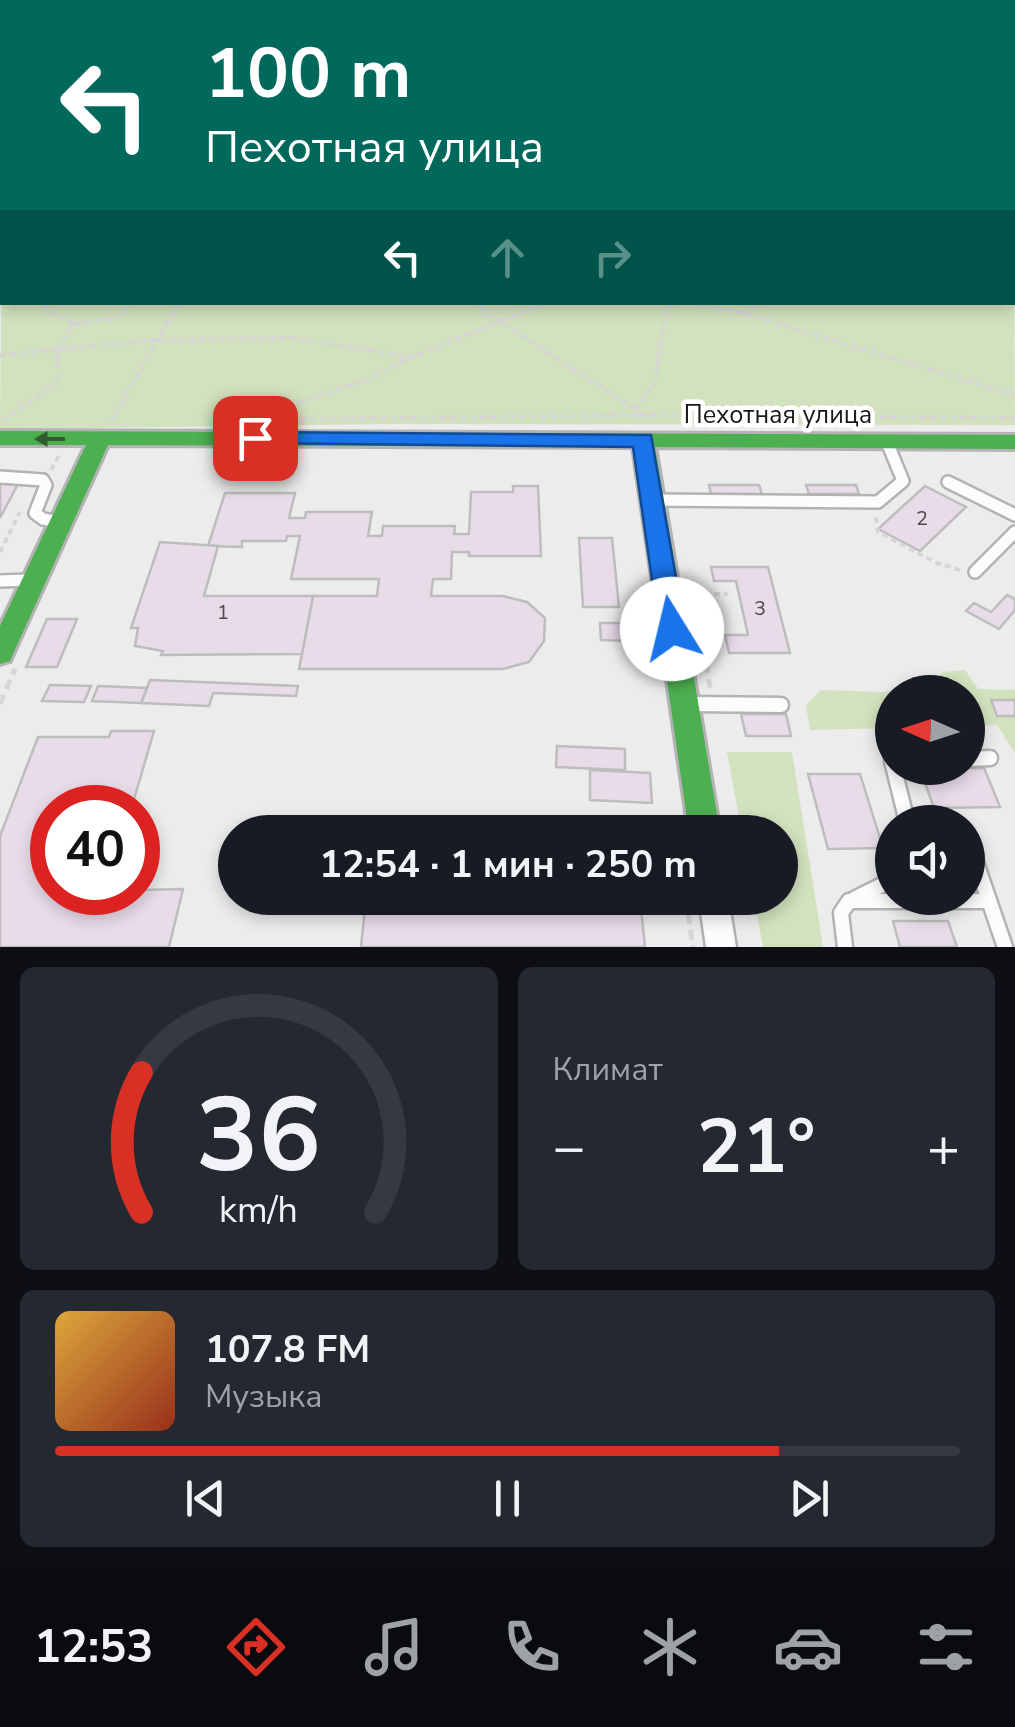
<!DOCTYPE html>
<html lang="ru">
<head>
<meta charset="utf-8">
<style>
  :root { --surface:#171b24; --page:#242831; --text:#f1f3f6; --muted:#9ea1a6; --line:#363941; --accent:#d93025 }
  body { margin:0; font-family:"Nunito Sans",sans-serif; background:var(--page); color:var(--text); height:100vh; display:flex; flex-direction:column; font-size:38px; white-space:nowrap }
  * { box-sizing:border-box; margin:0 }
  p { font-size:32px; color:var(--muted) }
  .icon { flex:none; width:55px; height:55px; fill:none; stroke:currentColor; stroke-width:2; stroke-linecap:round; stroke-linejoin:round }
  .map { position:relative; height:947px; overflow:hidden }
  .details { display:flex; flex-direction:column; gap:20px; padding:20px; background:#0d0f14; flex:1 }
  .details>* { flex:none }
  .top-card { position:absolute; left:0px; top:0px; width:1015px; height:305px; box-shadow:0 5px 15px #0003; background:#00695c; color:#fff; overflow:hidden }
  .needle { width:65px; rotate:273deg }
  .buttons { position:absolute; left:875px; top:675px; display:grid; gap:20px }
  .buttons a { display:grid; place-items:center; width:110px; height:110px; border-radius:50%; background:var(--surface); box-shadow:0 5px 15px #0003; font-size:50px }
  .speed { position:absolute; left:30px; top:785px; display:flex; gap:20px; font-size:50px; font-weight:700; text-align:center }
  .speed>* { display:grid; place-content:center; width:130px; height:130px; border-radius:50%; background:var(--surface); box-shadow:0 5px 15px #0003; line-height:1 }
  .speed .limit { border:15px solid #d22; background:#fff; color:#111 }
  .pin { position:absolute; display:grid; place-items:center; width:85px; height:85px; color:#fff; margin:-42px; border-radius:20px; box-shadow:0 5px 15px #0006 }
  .me { position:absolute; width:110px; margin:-55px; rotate:351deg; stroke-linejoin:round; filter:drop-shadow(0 0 8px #0008) }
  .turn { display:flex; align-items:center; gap:35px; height:210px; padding:0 40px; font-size:45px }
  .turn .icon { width:130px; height:130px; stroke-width:2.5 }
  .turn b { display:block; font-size:70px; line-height:85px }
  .lanes { display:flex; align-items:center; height:95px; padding:0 40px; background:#0003; justify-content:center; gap:50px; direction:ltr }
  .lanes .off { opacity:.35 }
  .big { font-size:75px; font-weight:700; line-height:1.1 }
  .details .tile { flex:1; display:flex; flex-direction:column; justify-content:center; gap:15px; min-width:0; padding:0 35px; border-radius:15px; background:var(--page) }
  .details .dial { align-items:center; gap:0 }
  .dial svg { height:260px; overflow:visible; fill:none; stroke:var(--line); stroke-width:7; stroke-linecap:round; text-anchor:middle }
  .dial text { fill:var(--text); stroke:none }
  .song { display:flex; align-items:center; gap:30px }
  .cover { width:120px; height:120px; border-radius:15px; background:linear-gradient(135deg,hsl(40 70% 55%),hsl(10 70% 35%)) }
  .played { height:10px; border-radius:5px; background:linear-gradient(90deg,var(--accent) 80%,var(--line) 80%) }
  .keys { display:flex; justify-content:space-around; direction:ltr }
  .heat { display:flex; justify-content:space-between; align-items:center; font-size:55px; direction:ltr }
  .details .tiles { flex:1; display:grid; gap:20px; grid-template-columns:1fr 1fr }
  .tile:last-child { grid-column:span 2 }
  .trip { position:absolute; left:218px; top:815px; width:580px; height:100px; border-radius:50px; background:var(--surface); box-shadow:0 5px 15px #0003; font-weight:700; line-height:100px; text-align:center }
  .dock { display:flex; height:160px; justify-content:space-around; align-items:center; background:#090b0e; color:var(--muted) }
  .dock .icon { width:70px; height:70px }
  .dock .active { color:var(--accent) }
  .dock b { font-size:45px; color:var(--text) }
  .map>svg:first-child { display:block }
  .green { fill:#d2e1be }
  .building { fill:#e9dce9; stroke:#bebdbe; stroke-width:2.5 }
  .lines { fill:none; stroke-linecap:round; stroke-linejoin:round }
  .lane-far2-casing { stroke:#b3b3b3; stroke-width:8 }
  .lane-far1-casing { stroke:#b3b3b3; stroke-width:16 }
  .lane-casing { stroke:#b3b3b3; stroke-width:19 }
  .street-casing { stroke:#b3b3b3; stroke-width:5 }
  .fast-casing { stroke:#b3b3b3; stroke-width:6 }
  .slow-casing { stroke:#b3b3b3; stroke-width:6 }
  .jam-casing { stroke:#b3b3b3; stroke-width:28 }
  .path-far2 { stroke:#d6d6d6; stroke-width:2.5; stroke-dasharray:4 2.5; stroke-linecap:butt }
  .path-far1 { stroke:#d6d6d6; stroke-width:4; stroke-dasharray:6 4; stroke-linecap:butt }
  .path { stroke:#d6d6d6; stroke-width:5; stroke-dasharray:10 6; stroke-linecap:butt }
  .lane-far2 { stroke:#fcfcfc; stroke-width:5 }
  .lane-far1 { stroke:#fcfcfc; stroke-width:11 }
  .lane { stroke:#fcfcfc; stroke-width:14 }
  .street { fill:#fcfcfc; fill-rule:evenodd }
  .fast { fill:#4caf50; fill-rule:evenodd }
  .slow { fill:#ffc107; fill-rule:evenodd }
  .jam { stroke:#c62828; stroke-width:22 }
  .tram { stroke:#c4c4c4; stroke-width:2.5 }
  .rail-casing { stroke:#c4c4c4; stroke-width:5 }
  .rail { stroke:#fff; stroke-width:2.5; stroke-dasharray:9; stroke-linecap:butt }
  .oneway { fill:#2f5c31 }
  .route { fill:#1a73e8; stroke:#114b97; stroke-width:2.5 }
  .labels { text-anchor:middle; stroke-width:9; stroke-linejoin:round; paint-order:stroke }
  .number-label { font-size:20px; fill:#4c494c }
  .street-label { font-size:25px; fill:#171818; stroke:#fff }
</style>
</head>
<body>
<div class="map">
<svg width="1015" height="947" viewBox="0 0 1015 947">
  <rect width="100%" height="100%" fill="#ececec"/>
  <!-- green -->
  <g class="green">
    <path d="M1013 118 1015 425 393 424 0 429 2 222V302H1012Z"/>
    <path d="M965 670 978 689 1015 690V753L997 725 968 726V692H892V728L810 730 806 705 821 690 884 692 931 686 943 672Z"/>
    <path d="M727 752H792L823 947H763L754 898H780V832H742Z"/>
  </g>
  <!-- building -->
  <g class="building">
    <path d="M0 484H18L0 518Z"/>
    <path d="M709 485H759L762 494H711Z"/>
    <path d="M806 485H856L859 494H809Z"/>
    <path d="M513 486H538L541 556H469V552H452L451 579H433L431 596H503L527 602 545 618 544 641 529 662 503 669H299L313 596H377L379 579H291L300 536H287L286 541H242V547L208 546 225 493H295L289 518H305L306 512H372L368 536H382L383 526H455L454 534H469L471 492H513Z"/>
    <path d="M925 486 966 507 920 551 878 529Z"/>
    <path d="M579 538H612L619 607H583Z"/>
    <path d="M160 542 218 546 204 596H313L302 654 161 655 163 651 135 646 138 628H131Z"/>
    <path d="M711 567H768L790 653H729L725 635H748L736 581H714Z"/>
    <path d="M1007 595 1015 599V610L999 629 966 611 974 603 991 612Z"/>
    <path d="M47 619H77L57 667H26Z"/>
    <path d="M600 623H628L629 641 601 640Z"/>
    <path d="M150 680 298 686 296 696 213 693 209 706 141 703Z"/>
    <path d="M50 685 91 686 84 702 42 701Z"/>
    <path d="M98 686 147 688 141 703 92 701Z"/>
    <path d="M991 700H1015V716H997Z"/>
    <path d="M741 714H786L791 736H746Z"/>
    <path d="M111 731H154L132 806 52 808V892L183 889 169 947H0V836L38 737H109Z"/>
    <path d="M557 746 625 749V770L556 767Z"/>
    <path d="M984 768 1000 807 934 808 920 769Z"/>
    <path d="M590 770 650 773 652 803 590 800Z"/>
    <path d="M808 774H860L883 848 828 849Z"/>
    <path d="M366 898H640L645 947H361Z"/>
    <path d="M893 921H948L957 947H900Z"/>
  </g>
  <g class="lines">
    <!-- lane-far2 casing -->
    <g class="lane-far2-casing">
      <g id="lane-far2">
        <path d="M0 2 4 0"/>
        <path d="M166 2 171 0"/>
        <path d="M353 2H383"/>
        <path d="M397 2 401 0"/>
      </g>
    </g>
    <!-- lane-far1 casing -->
    <g class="lane-far1-casing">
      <g id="lane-far1">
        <path d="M0 477 43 480 46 485 35 513 43 519 61 522"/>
        <path d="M948 482 1015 515"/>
        <path d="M653 500 878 502 903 481 887 442"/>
        <path d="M975 572 1015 532"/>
        <path d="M0 581 29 580"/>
      </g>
    </g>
    <!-- lane casing -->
    <g class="lane-casing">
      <g id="lane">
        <path d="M690 704 781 705"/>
        <path d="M968 759 990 758"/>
        <path d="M892 761 907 822"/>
        <path d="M968 839 1005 947"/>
        <path d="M854 899 892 880"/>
        <path d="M845 947 841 913 849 901H989"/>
      </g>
    </g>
    <!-- street casing -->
    <g class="street-casing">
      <path id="street" d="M699 898H728L736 947H706Z"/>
    </g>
    <!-- fast casing -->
    <g class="fast-casing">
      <g id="fast">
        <path d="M2 210V220L0 221V211Z"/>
        <path d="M0 431 1015 435V449L655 447 720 832H689L633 447 108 445 13 654 10 661 0 664V626L86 445H0Z"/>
      </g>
    </g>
    <!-- slow casing -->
    <g class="slow-casing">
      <rect id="slow" x="0" y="71" width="2" height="8"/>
    </g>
    <!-- jam casing -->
    <g class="jam-casing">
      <path id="jam" d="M0 112 2 111"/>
    </g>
    <!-- path-far2 -->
    <g class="path-far2">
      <path d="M127 0 152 2"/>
      <path d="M321 1 328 2"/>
      <path d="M192 2 197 0"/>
      <path d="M582 2 601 0"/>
      <path d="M1012 165 1015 168"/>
      <path d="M1012 200 1015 196"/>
    </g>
    <!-- path-far1 -->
    <g class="path-far1">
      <path d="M471 302 636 410 639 417"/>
      <path d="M687 302 742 313 1015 395"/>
      <path d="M742 313 765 302"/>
      <path d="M75 324 117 318 134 302"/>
      <path d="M0 355 156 340 290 338 412 357"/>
      <path d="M636 410 655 382 665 316 674 302"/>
      <path d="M250 419 367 380 412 357 548 302"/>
      <path d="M3 420 58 382 57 349 74 324 45 310 44 302"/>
      <path d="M240 420 639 415 1015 418"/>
      <path d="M111 421 179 302"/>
      <path d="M51 470 59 455"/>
      <path d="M876 517 878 532 937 563 963 571"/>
      <path d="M0 552 20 512"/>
      <path d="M691 580 706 665"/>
      <path d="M694 594H728"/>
    </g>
    <!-- path -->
    <g class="path">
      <path d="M706 663 710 688"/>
      <path d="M0 704 15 669"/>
      <path d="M686 898 693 947"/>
    </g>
    <!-- lane-far2 -->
    <use href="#lane-far2" class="lane-far2"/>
    <!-- lane-far1 -->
    <use href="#lane-far1" class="lane-far1"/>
    <!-- lane -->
    <use href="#lane" class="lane"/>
    <!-- street -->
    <use href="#street" class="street"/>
    <!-- fast -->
    <use href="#fast" class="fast"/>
    <!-- slow -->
    <use href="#slow" class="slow"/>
    <!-- jam -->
    <use href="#jam" class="jam"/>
    <!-- tram -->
    <path class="tram" d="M288 2 293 0"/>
    <!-- rail casing -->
    <g class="rail-casing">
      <g id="rail">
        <path d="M769 2 787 0"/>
        <path d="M810 2 828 0"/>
      </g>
    </g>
    <!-- rail -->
    <use href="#rail" class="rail"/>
  </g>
  <!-- one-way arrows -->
  <defs><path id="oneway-solid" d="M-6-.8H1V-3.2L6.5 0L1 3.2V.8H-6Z" transform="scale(2.5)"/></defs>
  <use class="oneway" href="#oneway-solid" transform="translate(50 439) rotate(-180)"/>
  <!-- route -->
  <path class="route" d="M255 432 651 435 685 629 681 636H663L659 629 633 447 248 443 244 438Z"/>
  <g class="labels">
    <!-- number labels -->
    <g class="number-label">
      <text x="922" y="525">2</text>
      <text x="760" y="615">3</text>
      <text x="223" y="619">1</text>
    </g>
    <!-- street labels -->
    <g class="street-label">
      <text x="778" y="423">Пехотная улица</text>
    </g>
  </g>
</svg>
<div class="buttons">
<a><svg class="needle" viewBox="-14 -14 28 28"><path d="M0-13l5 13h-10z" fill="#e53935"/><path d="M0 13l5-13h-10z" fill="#9ea1a6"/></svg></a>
<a><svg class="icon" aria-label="sound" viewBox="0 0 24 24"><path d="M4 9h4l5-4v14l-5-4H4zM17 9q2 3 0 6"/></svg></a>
</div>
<div class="speed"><div class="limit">40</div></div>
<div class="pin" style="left:255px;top:438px;background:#d93025"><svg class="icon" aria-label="arrive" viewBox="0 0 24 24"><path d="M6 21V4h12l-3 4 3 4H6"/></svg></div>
<svg class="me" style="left:672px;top:629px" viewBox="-20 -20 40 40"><circle r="19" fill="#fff"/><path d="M0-13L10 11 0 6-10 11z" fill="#1a73e8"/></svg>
<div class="trip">12:54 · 1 мин · 250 m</div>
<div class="top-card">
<div class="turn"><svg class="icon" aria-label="left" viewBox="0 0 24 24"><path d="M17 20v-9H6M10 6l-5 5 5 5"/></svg><div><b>100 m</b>Пехотная улица</div></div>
<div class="lanes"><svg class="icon" aria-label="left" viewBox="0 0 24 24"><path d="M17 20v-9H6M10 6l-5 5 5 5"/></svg><svg class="icon off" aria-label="ahead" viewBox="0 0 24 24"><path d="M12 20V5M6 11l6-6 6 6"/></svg><svg class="icon off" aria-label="right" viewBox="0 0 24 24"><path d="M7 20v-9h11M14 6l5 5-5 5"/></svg></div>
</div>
</div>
<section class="details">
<div class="tiles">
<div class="tile dial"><svg viewBox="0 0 100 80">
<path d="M14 69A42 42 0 1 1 86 69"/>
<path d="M14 69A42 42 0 0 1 14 26" stroke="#d93025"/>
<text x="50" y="56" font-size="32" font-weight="700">36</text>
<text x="50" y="72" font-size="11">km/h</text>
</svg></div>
<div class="tile"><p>Климат</p>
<div class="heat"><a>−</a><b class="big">21°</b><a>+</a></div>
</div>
<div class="tile">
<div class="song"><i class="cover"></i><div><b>107.8 FM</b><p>Музыка</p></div></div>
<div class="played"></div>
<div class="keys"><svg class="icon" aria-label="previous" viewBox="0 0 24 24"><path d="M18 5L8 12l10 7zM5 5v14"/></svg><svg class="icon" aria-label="pause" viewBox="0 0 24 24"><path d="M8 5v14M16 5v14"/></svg><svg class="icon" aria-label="next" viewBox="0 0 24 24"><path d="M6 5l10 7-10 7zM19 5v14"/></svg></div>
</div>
</div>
</section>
<nav class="dock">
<b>12:53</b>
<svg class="icon active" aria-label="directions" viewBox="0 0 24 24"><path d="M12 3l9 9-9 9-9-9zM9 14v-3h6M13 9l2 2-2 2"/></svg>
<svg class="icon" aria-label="music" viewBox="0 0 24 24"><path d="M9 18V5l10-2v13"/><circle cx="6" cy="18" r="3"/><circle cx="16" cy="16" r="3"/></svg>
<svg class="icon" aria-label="phone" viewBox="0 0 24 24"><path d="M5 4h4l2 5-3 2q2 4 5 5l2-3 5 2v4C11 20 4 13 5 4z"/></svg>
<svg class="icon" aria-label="climate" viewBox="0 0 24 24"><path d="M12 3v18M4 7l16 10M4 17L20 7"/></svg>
<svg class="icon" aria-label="car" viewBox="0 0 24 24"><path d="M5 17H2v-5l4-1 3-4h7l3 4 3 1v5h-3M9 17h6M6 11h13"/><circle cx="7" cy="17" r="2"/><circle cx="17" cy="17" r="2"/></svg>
<svg class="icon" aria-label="filters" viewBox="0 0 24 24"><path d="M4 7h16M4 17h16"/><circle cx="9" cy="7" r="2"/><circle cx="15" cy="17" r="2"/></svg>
</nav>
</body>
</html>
